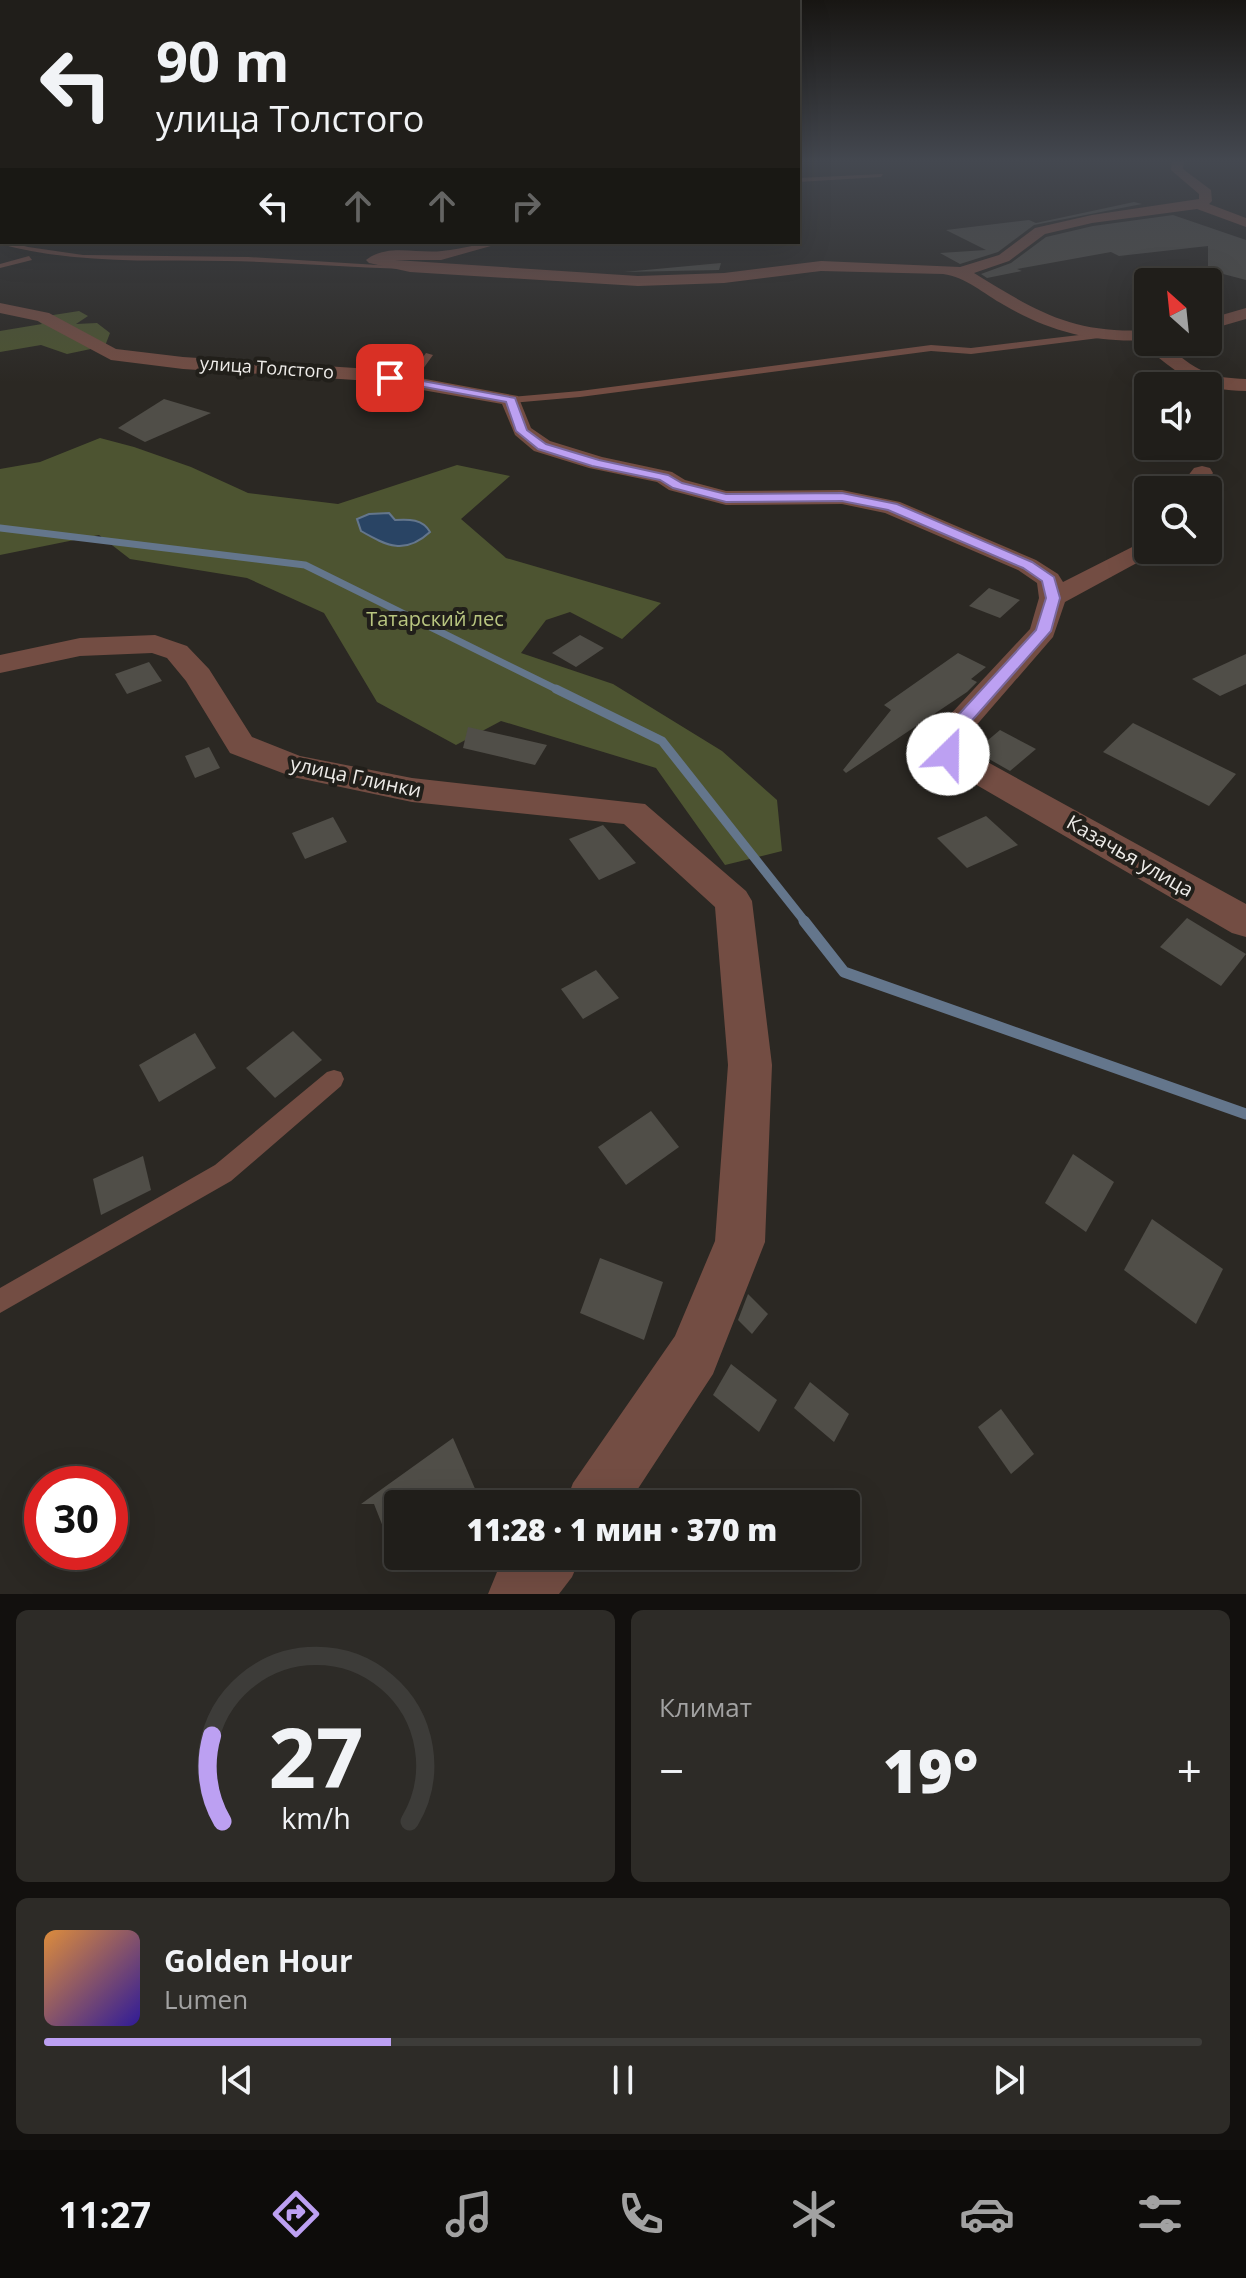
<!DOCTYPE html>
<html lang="ru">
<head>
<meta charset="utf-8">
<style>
  :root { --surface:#201e1a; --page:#2d2b27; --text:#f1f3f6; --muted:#a2a2a2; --line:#3d3c39; --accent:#bca0f2 }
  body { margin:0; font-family:"Open Sans",sans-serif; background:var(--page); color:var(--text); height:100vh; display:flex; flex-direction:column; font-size:30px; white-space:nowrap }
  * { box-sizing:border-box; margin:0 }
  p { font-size:26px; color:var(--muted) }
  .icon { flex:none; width:44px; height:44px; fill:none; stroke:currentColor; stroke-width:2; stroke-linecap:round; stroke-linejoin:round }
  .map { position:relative; height:1594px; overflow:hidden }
  .drawer { display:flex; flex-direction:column; gap:16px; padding:16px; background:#12100e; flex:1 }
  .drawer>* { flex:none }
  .hud { position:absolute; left:0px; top:0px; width:800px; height:244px; box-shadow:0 8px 32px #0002,0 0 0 2px var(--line); background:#201e1a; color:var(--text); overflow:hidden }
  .needle { width:52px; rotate:333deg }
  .controls { position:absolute; left:1134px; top:268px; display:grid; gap:16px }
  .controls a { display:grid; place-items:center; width:88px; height:88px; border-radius:8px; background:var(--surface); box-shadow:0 8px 32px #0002,0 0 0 2px var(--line); font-size:40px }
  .speed { position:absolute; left:24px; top:1466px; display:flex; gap:16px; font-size:40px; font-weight:700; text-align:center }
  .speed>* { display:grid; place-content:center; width:104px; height:104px; border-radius:50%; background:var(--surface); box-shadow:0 8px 32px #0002,0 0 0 2px var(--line); line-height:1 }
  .speed .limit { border:12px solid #d22; background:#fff; color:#111 }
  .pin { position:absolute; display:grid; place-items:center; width:68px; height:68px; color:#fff; margin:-34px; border-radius:16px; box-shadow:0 4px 12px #0006 }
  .me { position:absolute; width:88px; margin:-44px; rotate:23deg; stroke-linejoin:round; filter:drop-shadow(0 0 6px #0008) }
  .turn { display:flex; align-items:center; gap:28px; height:168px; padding:0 24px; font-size:36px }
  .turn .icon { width:104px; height:104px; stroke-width:2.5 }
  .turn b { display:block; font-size:56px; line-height:68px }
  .lanes { display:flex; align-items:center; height:76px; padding:0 24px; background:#0003; justify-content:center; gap:40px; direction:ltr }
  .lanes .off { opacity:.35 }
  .big { font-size:60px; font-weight:800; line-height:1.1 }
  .drawer .widget { flex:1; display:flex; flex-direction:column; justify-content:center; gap:12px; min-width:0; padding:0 28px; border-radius:12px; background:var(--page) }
  .drawer .dial { align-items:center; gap:0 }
  .dial svg { height:208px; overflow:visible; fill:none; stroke:var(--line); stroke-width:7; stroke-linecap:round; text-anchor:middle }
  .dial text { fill:var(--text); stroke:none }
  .song { display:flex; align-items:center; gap:24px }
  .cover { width:96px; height:96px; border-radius:12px; background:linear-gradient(135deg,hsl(30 70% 55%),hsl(250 70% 35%)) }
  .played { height:8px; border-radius:4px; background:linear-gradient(90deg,var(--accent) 30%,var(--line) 30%) }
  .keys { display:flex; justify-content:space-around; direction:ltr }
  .heat { display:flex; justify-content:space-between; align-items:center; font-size:44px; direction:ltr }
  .drawer .tiles { flex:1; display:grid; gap:16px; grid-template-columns:1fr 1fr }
  .widget:last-child { grid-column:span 2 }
  .trip { position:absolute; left:384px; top:1490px; width:476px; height:80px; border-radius:8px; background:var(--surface); box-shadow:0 8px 32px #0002,0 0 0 2px var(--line); font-weight:800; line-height:80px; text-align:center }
  .tabs { display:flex; height:128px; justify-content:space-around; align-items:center; background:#0d0c0a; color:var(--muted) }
  .tabs .icon { width:56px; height:56px }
  .tabs .current { color:var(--accent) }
  .tabs b { font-size:36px; color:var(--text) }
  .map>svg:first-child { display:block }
  .green { fill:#4d5431 }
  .water { fill:#294464; stroke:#64768c; stroke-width:2 }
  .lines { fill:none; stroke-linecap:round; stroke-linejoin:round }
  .stream-far2 { stroke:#64768c; stroke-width:7 }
  .stream-far1 { stroke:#64768c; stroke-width:9 }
  .stream { stroke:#64768c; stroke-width:11 }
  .building { fill:#504e48 }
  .service { fill:#734d43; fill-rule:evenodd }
  .minor { fill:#734d43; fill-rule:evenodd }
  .route { fill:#bca0f2; stroke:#7a689d; stroke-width:2 }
  .labels { text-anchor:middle; stroke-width:8; stroke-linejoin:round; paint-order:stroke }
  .far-street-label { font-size:18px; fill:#eeece9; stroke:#211f1a }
  .park-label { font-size:20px; fill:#b9c680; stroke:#211f1a }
  .street-label { font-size:20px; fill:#eeece9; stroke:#211f1a }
</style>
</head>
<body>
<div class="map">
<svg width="1246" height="1594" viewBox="0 0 1246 1594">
  <rect width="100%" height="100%" fill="#2b2823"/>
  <!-- green -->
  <g class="green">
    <path d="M79 311 88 316 76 324 97 323 110 333 105 346 67 354 41 345 0 352V331L42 324 34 318Z"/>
    <path d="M100 438 134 447 191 467 248 493 338 504 457 465 510 476 461 519 506 558 661 603 622 639 570 612 546 620 521 653 613 684 722 751 777 800 782 851 725 865 656 768 501 721 456 745 377 702 324 613 247 578 130 559 99 535 0 555V469L40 462Z"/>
  </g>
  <!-- water -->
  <path class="water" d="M389 513 395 520C409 519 423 519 430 532 405 555 387 546 361 531L357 519 369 514Z"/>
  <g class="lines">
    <!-- stream-far2 -->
    <path class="stream-far2" d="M0 528 305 565 560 691"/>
    <!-- stream-far1 -->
    <path class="stream-far1" d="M556 689 662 741 806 923"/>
    <!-- stream -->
    <path class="stream" d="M804 921 844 972 1246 1114"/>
  </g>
  <!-- building -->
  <g class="building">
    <path d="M1134 202 1142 204 1034 225 998 252 960 264 940 253 986 250 946 230 1029 220 1036 223Z"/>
    <path d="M1173 215 1246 240V280L1208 270V246L1119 256 1111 252 1017 269 1022 271 987 278 981 274 1011 263 1046 237 1093 226Z"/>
    <path d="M721 263 719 270 624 272Z"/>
    <path d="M164 399 211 413 145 442 118 428Z"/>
    <path d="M989 588 1020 600 1000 618 969 606Z"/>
    <path d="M580 635 604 648 576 667 552 653Z"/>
    <path d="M958 653 986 667 971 679 977 682 967 692 846 773 843 770 891 710 884 705Z"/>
    <path d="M1246 654V684L1220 696 1192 679Z"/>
    <path d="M149 662 162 681 127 694 115 674Z"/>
    <path d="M1133 723 1236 774 1209 806 1103 752Z"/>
    <path d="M468 727 547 745 535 765 463 748Z"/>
    <path d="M1000 730 1036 749 1010 771 975 751Z"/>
    <path d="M209 747 220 768 195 778 185 756Z"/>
    <path d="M986 816 1018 845 967 868 937 838Z"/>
    <path d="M333 817 347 842 305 859 292 833Z"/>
    <path d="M603 825 636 863 599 880 569 839Z"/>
    <path d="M1187 918 1246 954 1221 986 1160 947Z"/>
    <path d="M596 970 619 998 583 1019 561 989Z"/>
    <path d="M293 1031 322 1060 275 1098 246 1068Z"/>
    <path d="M195 1033 216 1068 159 1102 139 1065Z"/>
    <path d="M651 1111 679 1147 626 1185 598 1147Z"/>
    <path d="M1073 1154 1114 1182 1086 1232 1045 1203Z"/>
    <path d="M143 1156 151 1190 101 1215 93 1179Z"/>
    <path d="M1152 1219 1223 1269 1196 1324 1124 1270Z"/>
    <path d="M600 1258 663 1282 644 1340 580 1313Z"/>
    <path d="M748 1294 768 1314 752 1334 738 1320Z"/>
    <path d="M731 1364 777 1400 759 1432 713 1395Z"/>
    <path d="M810 1382 849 1414 834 1442 794 1408Z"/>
    <path d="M1001 1409 1034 1454 1011 1474 978 1427Z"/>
    <path d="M453 1438 476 1491 458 1504H398L396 1560 374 1504H361Z"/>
  </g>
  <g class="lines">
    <!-- service -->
    <g class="service">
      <path d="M883 174 881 177 798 182V178Z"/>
      <path d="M0 240 28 247 83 255 248 257 409 267 405 269C345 267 286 262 226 261 150 260 75 264 0 244Z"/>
      <path d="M29 256 32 260 0 268V264Z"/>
      <path d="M1096 333 1099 334V338L971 354 931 351 580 397 511 403 506 400 511 397 580 391 931 345 971 348Z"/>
      <path d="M1132 334H1138L1164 350 1157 352 1132 338Z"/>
      <path d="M426 353 433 355 412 384H406L404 382Z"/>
      <path d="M334 1070 341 1072 344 1079 341 1086 231 1181 0 1313V1288L215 1165 327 1072Z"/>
    </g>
    <!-- minor -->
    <g class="minor">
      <path d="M1172 159H1184L1183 169 1211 190 1212 201 1209 204 1246 218V227L1197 209 1092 223 1045 234 1009 261 974 273C1036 311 1072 334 1148 330V340C1095 343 1050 332 1004 305 984 294 966 277 943 274L821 271 724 283 638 286 410 272 369 263 366 260C387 243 417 254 442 251 464 249 482 242 505 242L441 260H395L638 276 724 273 821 261 960 267 999 255 1035 228 1092 215 1199 199V194L1171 170Z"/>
      <path d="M0 303 49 313 116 349 183 357 371 369 518 396 531 428 550 441 602 457 672 472 685 480 726 491 842 490 900 502 1036 560 1058 574 1063 582 1148 539V550H1159L1157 552 1065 602 1053 637 961 743 962 748 1246 904V937L1232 933 937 762 928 741 933 733 1030 629 1039 598 1037 583 1018 570 885 513 842 504 726 505 669 490 657 482 589 468 534 451 515 435 502 404 371 381 183 369 111 360 38 321 0 313Z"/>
      <path d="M1246 308V319L1208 330V319Z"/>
      <path d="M1160 342H1181L1172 350C1199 372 1211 378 1246 379V391C1203 390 1187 381 1154 354L1151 350Z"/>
      <path d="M1202 466 1210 468 1213 473 1201 490H1177L1194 468Z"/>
      <path d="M155 635 187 646 209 669 252 737 300 756 412 778 645 804 746 891 752 901 772 1065 765 1242 713 1374 628 1504H565L573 1483 675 1336 715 1241 728 1065 715 907 624 824 412 802 293 777 230 753 186 681 167 658 152 653 80 656 0 673V655L80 638Z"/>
      <path d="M511 1556H581L572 1577 559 1594H488L497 1572Z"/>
    </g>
  </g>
  <!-- sky -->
  <linearGradient id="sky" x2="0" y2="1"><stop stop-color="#181613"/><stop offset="0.42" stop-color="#444850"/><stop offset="1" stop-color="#444850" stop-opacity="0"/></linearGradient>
  <rect width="1246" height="383" fill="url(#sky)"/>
  <!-- route -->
  <path class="route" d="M390 375 515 398 527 430 546 444 599 460 668 475 682 483 726 494 842 493 897 504 1032 562 1054 577 1060 598 1051 631 953 742 957 754 955 758H942L935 741 938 737 1036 630 1046 598 1042 581 1023 568 888 510 842 501 726 502 673 488 660 480 592 466 538 449 516 431 506 402 386 380V376Z"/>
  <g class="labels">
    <!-- far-street labels -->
    <g class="far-street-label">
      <text transform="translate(267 368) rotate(4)" y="6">улица Толстого</text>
    </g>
    <!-- park labels -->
    <g class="park-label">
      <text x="435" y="626">Татарский лес</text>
    </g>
    <!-- street labels -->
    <g class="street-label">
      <text transform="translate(356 777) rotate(12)" y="7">улица Глинки</text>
      <text transform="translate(1130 856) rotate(30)" y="7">Казачья улица</text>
    </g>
  </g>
</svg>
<div class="controls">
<a><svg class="needle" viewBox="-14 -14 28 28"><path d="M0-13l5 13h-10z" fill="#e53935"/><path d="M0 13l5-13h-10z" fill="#a2a2a2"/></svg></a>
<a><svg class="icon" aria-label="sound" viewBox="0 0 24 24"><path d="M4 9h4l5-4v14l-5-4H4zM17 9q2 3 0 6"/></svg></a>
<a><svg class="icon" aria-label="search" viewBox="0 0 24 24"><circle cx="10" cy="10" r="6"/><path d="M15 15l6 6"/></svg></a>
</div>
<div class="speed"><div class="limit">30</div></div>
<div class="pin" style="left:390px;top:378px;background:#d93025"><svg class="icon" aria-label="arrive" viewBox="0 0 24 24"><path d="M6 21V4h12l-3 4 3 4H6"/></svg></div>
<svg class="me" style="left:948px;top:754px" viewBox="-20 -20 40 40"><circle r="19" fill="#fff"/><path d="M0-13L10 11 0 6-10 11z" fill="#bca0f2"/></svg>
<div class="trip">11:28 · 1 мин · 370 m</div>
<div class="hud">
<div class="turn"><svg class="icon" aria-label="left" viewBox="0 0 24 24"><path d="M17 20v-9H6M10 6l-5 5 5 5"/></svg><div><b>90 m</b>улица Толстого</div></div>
<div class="lanes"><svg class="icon" aria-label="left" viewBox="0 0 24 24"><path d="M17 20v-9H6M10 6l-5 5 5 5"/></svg><svg class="icon off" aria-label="ahead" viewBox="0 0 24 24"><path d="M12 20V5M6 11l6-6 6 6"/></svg><svg class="icon off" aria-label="ahead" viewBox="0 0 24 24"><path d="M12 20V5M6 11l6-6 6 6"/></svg><svg class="icon off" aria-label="right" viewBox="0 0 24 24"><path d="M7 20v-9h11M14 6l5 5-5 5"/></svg></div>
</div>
</div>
<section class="drawer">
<div class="tiles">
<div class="widget dial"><svg viewBox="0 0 100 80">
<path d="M14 69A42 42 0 1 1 86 69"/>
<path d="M14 69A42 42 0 0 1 10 36" stroke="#bca0f2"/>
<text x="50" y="56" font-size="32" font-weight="700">27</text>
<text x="50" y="72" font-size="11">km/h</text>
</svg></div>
<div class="widget"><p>Климат</p>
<div class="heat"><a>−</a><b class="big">19°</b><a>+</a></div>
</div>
<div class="widget">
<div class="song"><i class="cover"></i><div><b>Golden Hour</b><p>Lumen</p></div></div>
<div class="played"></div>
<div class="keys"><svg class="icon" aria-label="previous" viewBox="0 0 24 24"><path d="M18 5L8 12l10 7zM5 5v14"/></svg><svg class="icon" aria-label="pause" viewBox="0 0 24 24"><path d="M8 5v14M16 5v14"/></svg><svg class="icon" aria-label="next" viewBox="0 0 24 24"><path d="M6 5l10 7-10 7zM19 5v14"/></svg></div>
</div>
</div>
</section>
<nav class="tabs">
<b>11:27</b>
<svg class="icon current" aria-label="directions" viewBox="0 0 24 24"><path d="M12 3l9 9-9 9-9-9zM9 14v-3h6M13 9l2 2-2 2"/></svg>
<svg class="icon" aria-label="music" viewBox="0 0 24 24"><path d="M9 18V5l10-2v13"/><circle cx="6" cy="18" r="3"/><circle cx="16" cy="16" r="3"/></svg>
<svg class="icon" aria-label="phone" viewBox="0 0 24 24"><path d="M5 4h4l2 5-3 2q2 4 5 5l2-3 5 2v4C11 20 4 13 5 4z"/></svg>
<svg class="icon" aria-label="climate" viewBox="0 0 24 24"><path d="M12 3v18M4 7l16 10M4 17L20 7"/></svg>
<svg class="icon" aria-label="car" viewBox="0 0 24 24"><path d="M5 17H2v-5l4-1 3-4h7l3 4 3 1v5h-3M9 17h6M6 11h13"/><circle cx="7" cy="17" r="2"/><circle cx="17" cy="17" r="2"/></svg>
<svg class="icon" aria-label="filters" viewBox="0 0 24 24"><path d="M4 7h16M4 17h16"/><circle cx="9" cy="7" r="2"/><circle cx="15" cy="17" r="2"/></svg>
</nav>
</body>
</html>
